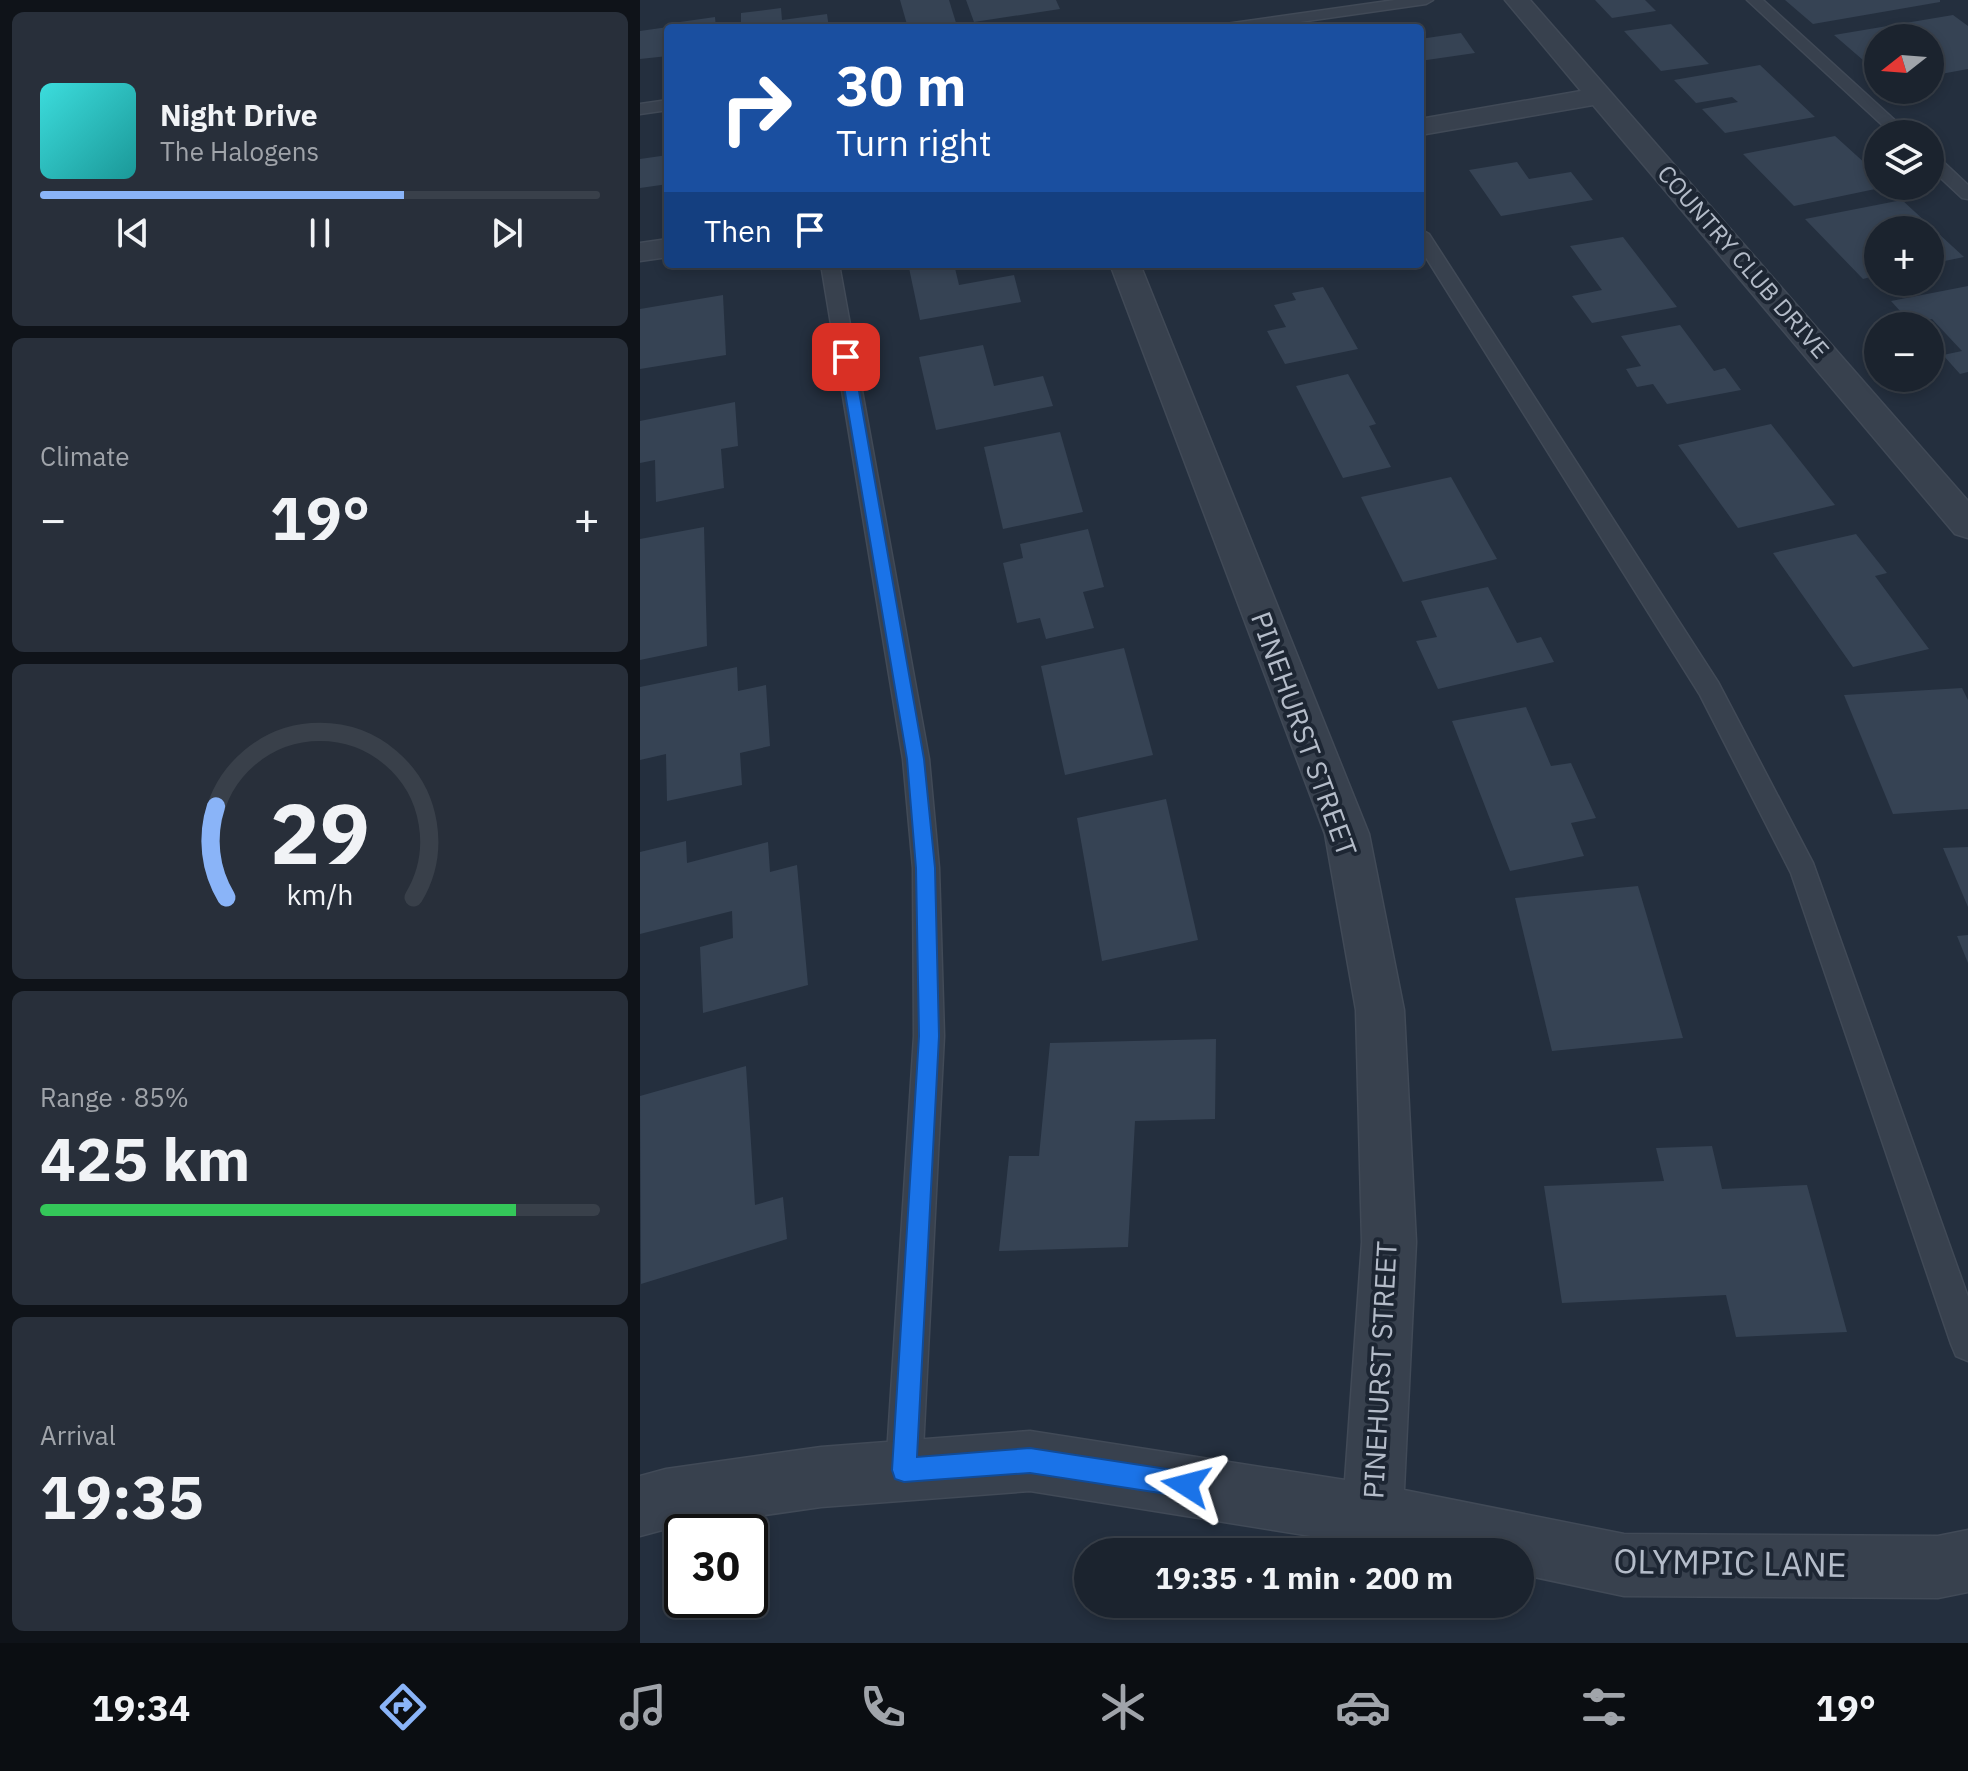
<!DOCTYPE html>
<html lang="en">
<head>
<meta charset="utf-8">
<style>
  :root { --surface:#1b232e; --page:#282f3a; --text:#f1f3f6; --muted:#a0a4aa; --line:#39404a; --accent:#8ab4f8 }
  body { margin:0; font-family:"IBM Plex Sans",sans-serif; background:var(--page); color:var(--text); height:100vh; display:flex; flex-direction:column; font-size:30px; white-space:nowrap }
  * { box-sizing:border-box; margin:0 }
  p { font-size:26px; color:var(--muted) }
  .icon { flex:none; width:44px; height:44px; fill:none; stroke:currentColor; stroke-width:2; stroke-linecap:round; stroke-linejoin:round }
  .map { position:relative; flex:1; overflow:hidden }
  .details { display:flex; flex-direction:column; gap:12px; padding:12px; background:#0f1319; width:640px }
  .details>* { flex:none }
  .hud { position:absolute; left:24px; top:24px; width:760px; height:244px; border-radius:8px; box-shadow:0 4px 12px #0003,0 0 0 2px var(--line); background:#1a4fa0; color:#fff; overflow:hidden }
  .needle { width:52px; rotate:253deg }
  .tools { position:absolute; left:1224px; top:24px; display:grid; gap:16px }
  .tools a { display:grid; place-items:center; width:80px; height:80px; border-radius:50%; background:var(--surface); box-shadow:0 4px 12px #0003,0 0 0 2px var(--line); font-size:40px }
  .speed { position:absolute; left:24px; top:1514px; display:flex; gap:16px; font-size:40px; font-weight:700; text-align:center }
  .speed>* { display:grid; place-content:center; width:104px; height:104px; border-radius:50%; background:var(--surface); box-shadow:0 4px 12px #0003,0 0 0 2px var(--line); line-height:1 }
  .speed .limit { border:4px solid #111; border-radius:12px; background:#fff; color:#111 }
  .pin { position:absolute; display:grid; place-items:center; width:68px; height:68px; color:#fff; margin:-34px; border-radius:16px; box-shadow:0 4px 12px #0006 }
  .me { position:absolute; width:88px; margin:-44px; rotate:279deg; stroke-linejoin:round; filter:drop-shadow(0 0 6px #0008) }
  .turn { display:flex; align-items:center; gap:28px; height:168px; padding:0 40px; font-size:36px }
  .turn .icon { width:104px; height:104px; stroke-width:2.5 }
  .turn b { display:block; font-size:56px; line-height:68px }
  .then { display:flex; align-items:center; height:76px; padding:0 40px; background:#0003; gap:16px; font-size:30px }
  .big { font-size:60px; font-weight:700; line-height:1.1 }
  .details .tile { flex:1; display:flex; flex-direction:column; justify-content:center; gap:12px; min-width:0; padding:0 28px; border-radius:12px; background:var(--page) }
  .details .dial { align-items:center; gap:0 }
  .dial svg { height:208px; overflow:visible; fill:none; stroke:var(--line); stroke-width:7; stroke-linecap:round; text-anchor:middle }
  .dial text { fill:var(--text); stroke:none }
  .song { display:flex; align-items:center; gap:24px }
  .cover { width:96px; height:96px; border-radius:12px; background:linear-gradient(135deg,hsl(180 70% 55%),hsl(180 70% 35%)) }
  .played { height:8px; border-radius:4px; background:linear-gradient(90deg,var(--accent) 65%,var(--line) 65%) }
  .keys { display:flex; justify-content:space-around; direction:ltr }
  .heat { display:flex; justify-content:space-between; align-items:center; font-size:44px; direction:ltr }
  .charge { height:12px; border-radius:6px; background:linear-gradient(90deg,#34c759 85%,var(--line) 0) }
  .trip { position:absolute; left:434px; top:1538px; width:460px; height:80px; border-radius:40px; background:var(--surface); box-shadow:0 4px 12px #0003,0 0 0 2px var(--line); font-weight:700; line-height:80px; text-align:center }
  .dock { display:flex; height:128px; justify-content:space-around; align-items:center; background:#0b0e12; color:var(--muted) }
  .dock .icon { width:56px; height:56px }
  .dock .selected { color:var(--accent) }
  .dock b { font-size:36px; color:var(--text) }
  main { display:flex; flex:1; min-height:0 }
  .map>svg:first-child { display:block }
  .building { fill:#364354 }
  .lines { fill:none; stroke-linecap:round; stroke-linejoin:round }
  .service-casing { stroke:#414a57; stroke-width:3 }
  .minor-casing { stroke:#414a57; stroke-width:3 }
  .service { fill:#38414e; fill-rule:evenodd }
  .minor { fill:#38414e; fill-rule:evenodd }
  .route { fill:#1a73e8; stroke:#114b97; stroke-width:2 }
  .labels { text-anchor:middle; stroke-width:8; stroke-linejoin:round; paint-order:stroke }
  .far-street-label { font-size:24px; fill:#b4bcc9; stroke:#1d2633 }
  .street-label { font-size:28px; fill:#b4bcc9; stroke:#1d2633 }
  .near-street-label { font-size:34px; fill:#b4bcc9; stroke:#1d2633 }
</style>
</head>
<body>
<main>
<section class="details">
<div class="tile">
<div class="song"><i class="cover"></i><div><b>Night Drive</b><p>The Halogens</p></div></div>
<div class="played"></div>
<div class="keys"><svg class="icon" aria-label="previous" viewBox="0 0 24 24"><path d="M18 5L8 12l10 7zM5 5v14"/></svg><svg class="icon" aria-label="pause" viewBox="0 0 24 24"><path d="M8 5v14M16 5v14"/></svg><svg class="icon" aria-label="next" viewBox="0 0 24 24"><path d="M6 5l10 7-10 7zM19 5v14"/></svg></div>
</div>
<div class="tile"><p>Climate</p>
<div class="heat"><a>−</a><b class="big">19°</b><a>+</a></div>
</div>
<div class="tile dial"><svg viewBox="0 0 100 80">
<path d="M14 69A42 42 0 1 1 86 69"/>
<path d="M14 69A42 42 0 0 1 10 34" stroke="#8ab4f8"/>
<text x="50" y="56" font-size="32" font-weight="700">29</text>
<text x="50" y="72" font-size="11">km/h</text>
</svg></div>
<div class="tile"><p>Range · 85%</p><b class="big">425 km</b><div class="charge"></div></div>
<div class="tile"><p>Arrival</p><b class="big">19:35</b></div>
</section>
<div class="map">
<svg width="1328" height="1643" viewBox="0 0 1328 1643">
  <rect width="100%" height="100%" fill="#242f3e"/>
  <!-- building -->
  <g class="building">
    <path d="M260 0H309L317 26 268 28Z"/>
    <path d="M326 0H416L420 9 334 22Z"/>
    <path d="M955 0H1005L1016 11 972 18Z"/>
    <path d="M1145 0H1300V2L1173 24Z"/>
    <path d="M141 8 142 20 187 14 189 28H101V13Z"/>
    <path d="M1313 15 1328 26V69L1290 76V38H1238V73L1194 35Z"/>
    <path d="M75 17 76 28H41L40 22Z"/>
    <path d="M1031 24 1069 64 1021 71 984 31Z"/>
    <path d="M28 27V56L0 59V31Z"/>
    <path d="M821 33 835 53 780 61V39Z"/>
    <path d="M1120 65 1175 117 1085 133 1062 109 1098 102 1092 97 1056 103 1034 80Z"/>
    <path d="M1195 136 1238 175V186L1245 187 1154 206 1103 154Z"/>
    <path d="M28 155V184L0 188V159Z"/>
    <path d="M877 162 889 179 931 172 953 200 861 216 829 170Z"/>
    <path d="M1262 200 1324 257 1290 264V230H1238V275L1223 279 1165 219Z"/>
    <path d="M983 237 1037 307 952 323 932 296 962 290 930 246Z"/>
    <path d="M291 264H314L319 285 374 275 381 302 280 320 269 268Z"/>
    <path d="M1328 286V372L1320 374 1303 355 1322 351 1292 319 1271 323 1251 301Z"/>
    <path d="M683 287 718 349 645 364 627 331 646 327 634 305 656 300 652 293Z"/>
    <path d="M83 295 86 355 0 369V309Z"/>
    <path d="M1040 325 1074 371 1085 368 1101 390 1027 404 1013 384 997 387 986 369 1001 366 981 336Z"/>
    <path d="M343 345 354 386 403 376 413 406 296 430 279 357Z"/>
    <path d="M708 374 736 424 729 426 751 467 703 478 656 386Z"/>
    <path d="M95 402 98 446 81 449 84 488 16 502 15 460 0 463V421Z"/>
    <path d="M1131 424 1195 505 1098 528 1038 445Z"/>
    <path d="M420 432 443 512 363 529 344 447Z"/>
    <path d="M811 477 857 559 763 582 721 497Z"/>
    <path d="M64 527 67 646 0 660V539Z"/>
    <path d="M448 529 464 587 443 592 454 628 406 639 400 618 377 623 363 563 383 558 380 544Z"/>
    <path d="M1216 534 1247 573 1235 576 1289 649 1213 667 1133 553Z"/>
    <path d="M848 587 877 643 901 637 914 662 798 689 776 641 797 637 781 601Z"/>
    <path d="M484 648 513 755 425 775 401 666Z"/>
    <path d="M97 667 98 691 126 685 130 746 100 753 102 785 27 801 26 754 0 760V687Z"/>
    <path d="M1322 688 1328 700V809L1253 814 1204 695Z"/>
    <path d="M886 707 911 766 931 763 956 818 931 823 944 856 870 871 812 721Z"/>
    <path d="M526 799 558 940 462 961 437 818Z"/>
    <path d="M46 841 47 863 128 842 130 872 157 865 168 985 63 1013 60 947 93 938 92 911 0 934V852Z"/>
    <path d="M1328 847V907L1303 848Z"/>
    <path d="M998 886 1043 1038 912 1051 875 898Z"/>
    <path d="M1328 935V963L1317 936Z"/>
    <path d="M576 1039 575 1119 495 1121 488 1247 359 1251 369 1156H399L410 1043Z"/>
    <path d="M106 1066 115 1205 143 1197 147 1239 1 1284 0 1096Z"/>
    <path d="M1072 1146 1082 1189 1167 1185 1207 1332 1096 1337 1086 1295 922 1303 904 1186 1024 1181 1016 1148Z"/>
  </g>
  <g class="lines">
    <!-- service casing -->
    <g class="service-casing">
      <g id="service">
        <path d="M755 0H793L786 4 618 28H579L586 24Z"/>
        <path d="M1107 0H1123L1270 134H1252Z"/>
        <path d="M28 100V110L0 114V104Z"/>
        <path d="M1290 154 1296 155 1328 185V199L1322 198 1290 168Z"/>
        <path d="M780 229 789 234 1078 682 1173 863 1328 1297V1361L1316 1356 1311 1344 1151 873 1060 695 780 248Z"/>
        <path d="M181 264H199L289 759 299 868 304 1036 282 1470 276 1482 264 1488 252 1482 246 1470 274 1036 273 868 263 759Z"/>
      </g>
    </g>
    <!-- minor casing -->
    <g class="minor-casing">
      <g id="minor">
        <path d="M865 0H890L1328 501V538L1315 534 953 105 780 135V119L941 91Z"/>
        <path d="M28 239V257L0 261V243Z"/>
        <path d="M470 264H500L729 834 764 1010 776 1242 764 1490 984 1534 1298 1536 1328 1530V1592L1298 1598 984 1596 880 1574V1552H771L390 1491 181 1507 26 1529 0 1536V1476L26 1469 181 1447 390 1431 705 1480 722 1242 716 1010 685 834Z"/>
      </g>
    </g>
    <!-- service -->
    <use href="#service" class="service"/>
    <!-- minor -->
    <use href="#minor" class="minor"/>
  </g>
  <!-- route -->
  <path class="route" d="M206 352 213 357 284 759 295 868 299 1036 277 1457 390 1448 546 1472 554 1476 558 1485 554 1494 546 1497 390 1473 264 1482 255 1479 252 1470 279 1036 276 868 267 759 199 357Z"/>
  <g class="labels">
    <!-- far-street labels -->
    <g class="far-street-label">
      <text transform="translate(1103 262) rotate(49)" y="8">COUNTRY CLUB DRIVE</text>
    </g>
    <!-- street labels -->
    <g class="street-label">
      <text transform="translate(664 734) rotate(70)" y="10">PINEHURST STREET</text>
      <text transform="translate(740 1370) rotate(-87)" y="10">PINEHURST STREET</text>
    </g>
    <!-- near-street labels -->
    <g class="near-street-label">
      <text transform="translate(1090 1563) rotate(1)" y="12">OLYMPIC LANE</text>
    </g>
  </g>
</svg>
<div class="tools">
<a><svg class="needle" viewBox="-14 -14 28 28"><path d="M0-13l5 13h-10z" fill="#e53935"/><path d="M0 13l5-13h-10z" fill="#a0a4aa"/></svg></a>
<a><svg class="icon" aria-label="layers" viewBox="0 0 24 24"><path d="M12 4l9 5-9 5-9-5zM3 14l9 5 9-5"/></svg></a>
<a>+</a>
<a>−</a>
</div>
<div class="speed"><div class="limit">30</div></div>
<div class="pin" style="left:206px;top:357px;background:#d93025"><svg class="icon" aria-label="arrive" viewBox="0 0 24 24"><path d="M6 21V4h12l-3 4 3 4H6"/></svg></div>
<svg class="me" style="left:546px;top:1485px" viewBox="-20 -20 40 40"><path d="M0-17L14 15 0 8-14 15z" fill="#1a73e8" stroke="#fff" stroke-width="4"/></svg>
<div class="trip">19:35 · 1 min · 200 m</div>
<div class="hud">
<div class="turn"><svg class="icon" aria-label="right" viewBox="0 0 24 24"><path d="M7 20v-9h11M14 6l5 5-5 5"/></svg><div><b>30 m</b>Turn right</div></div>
<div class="then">Then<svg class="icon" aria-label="arrive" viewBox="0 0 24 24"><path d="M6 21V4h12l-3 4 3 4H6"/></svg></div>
</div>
</div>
</main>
<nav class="dock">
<b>19:34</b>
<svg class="icon selected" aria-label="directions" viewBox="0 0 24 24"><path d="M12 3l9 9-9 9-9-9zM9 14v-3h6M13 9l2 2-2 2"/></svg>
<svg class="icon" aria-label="music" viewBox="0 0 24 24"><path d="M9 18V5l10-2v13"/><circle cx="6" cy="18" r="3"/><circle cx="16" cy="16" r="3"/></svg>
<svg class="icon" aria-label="phone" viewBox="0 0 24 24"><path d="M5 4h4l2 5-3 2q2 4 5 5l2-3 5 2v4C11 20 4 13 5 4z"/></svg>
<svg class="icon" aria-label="climate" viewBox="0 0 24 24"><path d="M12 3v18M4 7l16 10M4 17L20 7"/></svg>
<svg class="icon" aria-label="car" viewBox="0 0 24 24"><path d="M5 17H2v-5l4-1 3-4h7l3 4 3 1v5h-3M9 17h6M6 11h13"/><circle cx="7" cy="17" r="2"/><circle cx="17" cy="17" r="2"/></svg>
<svg class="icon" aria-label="filters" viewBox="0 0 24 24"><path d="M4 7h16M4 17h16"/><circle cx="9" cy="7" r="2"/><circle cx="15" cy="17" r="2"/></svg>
<b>19°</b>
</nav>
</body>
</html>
